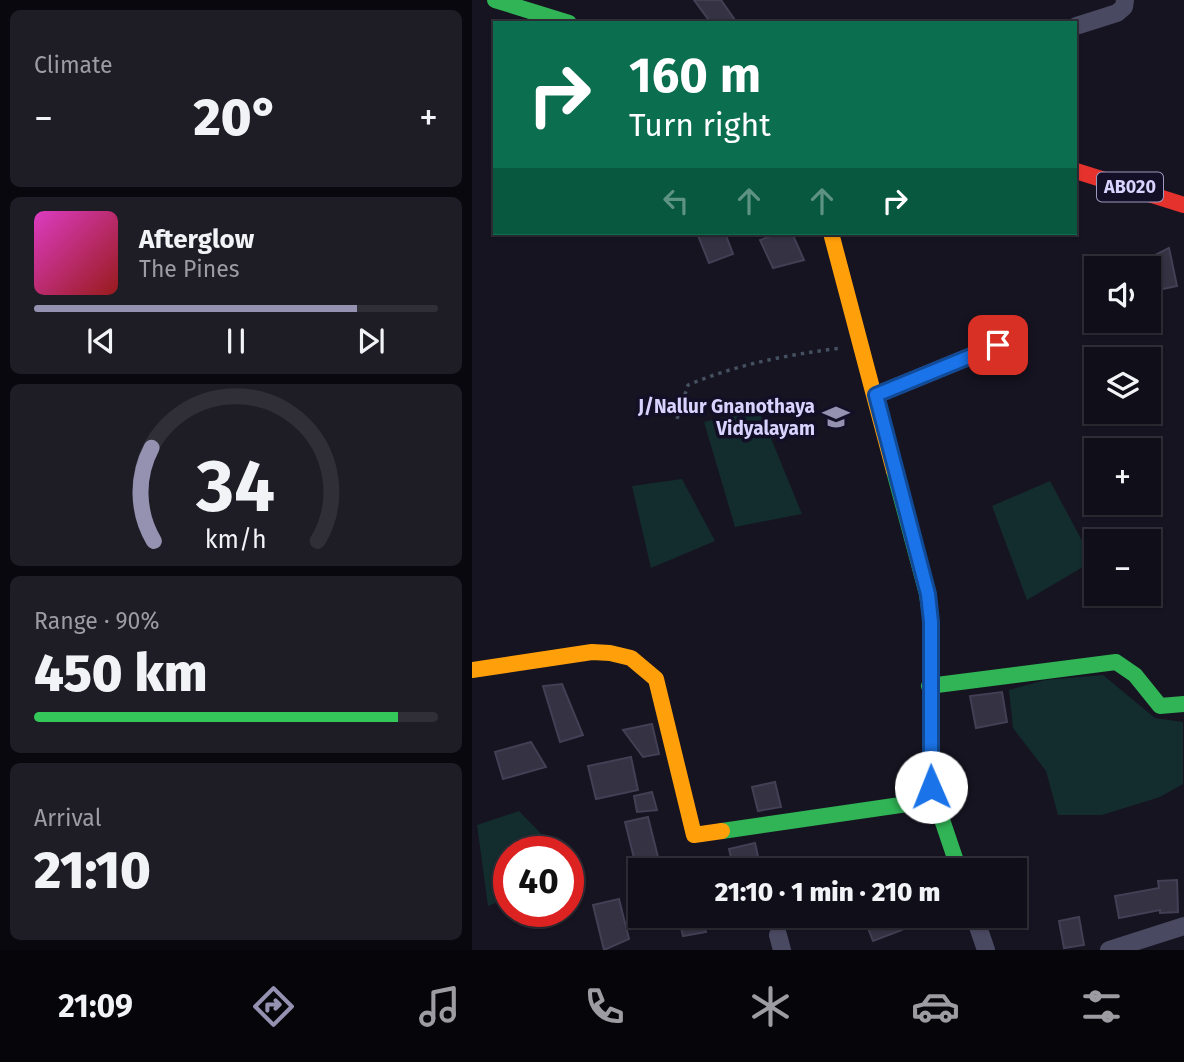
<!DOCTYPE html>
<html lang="en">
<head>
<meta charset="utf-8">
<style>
  :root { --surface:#100f19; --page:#1e1d26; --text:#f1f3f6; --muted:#9c9ca2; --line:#302f38; --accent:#9591b1 }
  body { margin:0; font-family:"Fira Sans",sans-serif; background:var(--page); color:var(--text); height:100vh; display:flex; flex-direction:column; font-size:26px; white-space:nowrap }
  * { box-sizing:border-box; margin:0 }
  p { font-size:23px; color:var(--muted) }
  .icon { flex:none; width:38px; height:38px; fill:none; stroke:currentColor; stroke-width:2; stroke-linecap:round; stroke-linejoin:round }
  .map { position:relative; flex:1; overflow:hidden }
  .panel { display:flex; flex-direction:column; gap:10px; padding:10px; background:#09080e; width:472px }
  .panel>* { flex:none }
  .banner { position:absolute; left:21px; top:21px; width:584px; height:214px; border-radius:0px; box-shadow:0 2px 5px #0004,0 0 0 2px var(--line); background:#0b6e4f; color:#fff; overflow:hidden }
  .buttons { position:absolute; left:612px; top:256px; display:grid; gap:14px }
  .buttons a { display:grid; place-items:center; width:77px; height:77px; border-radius:0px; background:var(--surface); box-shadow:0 2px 5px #0004,0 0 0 2px var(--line); font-size:35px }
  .speed { position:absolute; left:21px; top:836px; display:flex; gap:14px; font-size:35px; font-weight:700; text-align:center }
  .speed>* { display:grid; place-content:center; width:91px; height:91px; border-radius:50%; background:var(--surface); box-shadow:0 2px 5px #0004,0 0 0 2px var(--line); line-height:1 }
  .speed .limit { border:10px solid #d22; background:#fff; color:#111 }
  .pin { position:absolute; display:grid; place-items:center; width:60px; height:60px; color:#fff; margin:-30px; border-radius:14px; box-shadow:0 4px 10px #0006 }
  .me { position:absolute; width:77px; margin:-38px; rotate:359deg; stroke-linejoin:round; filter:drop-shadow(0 0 5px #0008) }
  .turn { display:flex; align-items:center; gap:24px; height:147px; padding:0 21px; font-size:32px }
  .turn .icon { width:91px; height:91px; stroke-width:2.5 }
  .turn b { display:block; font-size:49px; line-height:60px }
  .lanes { display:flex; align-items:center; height:66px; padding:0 21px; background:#0003; justify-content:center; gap:35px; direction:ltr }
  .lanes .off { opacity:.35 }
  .big { font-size:52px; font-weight:800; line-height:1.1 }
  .panel .tile { flex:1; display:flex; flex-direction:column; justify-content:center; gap:10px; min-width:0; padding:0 24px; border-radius:10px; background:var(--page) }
  .panel .dial { align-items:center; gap:0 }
  .dial svg { height:182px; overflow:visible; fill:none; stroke:var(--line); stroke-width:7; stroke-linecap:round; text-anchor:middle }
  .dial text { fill:var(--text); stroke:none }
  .song { display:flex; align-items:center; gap:21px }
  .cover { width:84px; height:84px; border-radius:10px; background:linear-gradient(135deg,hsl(310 70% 55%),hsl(0 70% 35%)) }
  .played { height:7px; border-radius:4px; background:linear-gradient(90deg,var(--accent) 80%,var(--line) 80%) }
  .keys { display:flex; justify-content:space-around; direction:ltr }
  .heat { display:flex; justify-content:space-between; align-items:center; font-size:38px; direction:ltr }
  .charge { height:10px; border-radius:5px; background:linear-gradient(90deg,#34c759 90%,var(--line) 0) }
  .trip { position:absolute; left:156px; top:858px; width:399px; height:70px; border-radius:0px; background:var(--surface); box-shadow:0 2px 5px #0004,0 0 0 2px var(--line); font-weight:800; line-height:70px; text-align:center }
  .menu { display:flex; height:112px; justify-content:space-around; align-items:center; background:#06060a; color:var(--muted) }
  .menu .icon { width:49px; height:49px }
  .menu .current { color:var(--accent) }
  .menu b { font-size:32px; color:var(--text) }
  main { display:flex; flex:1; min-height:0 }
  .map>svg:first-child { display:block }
  .green { fill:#132c2d }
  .building { fill:#343243; stroke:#433f54; stroke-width:2 }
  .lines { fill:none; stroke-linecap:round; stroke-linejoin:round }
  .path { stroke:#44505f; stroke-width:3.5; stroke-dasharray:3.5 5; stroke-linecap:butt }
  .street { stroke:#4a4962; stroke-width:18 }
  .fast { stroke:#30b455; stroke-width:16 }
  .slow { stroke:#ff9f0a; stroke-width:16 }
  .jam { stroke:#e5322d; stroke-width:16 }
  .route-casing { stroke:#114b97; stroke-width:18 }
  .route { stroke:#1a73e8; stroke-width:12 }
  .labels { text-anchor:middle; stroke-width:7; stroke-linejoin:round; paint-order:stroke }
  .shield { fill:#130f26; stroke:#9e99be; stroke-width:2 }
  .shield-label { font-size:18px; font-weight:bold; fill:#d9d4ff }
  .poi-label { font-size:19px; font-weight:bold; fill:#d9d4ff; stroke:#130f26; text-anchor:end }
</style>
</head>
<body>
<main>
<section class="panel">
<div class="tile"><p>Climate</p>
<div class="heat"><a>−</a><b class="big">20°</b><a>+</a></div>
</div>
<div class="tile">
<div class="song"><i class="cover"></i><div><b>Afterglow</b><p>The Pines</p></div></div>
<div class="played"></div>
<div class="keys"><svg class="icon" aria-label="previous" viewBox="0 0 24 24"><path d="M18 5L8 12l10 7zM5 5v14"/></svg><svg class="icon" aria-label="pause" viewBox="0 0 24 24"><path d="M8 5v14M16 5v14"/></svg><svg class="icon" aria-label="next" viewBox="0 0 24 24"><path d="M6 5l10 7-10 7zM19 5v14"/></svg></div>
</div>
<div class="tile dial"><svg viewBox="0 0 100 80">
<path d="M14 69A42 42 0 1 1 86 69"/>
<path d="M14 69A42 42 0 0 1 13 28" stroke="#9591b1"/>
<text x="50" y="56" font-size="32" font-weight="700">34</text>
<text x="50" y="72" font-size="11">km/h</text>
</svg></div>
<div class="tile"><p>Range · 90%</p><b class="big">450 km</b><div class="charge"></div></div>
<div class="tile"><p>Arrival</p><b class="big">21:10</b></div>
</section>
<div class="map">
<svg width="712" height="950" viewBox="0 0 712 950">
  <rect width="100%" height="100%" fill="#161421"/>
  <!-- green -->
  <g class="green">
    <path d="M287 409 330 514 263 527 232 422Z"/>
    <path d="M210 479 243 541 179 568 160 486Z"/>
    <path d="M578 481 621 561 555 600 520 506Z"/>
    <path d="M631 675 683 718 711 722V784L688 797 630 815H586L574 771 541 728 537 690 573 680Z"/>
    <path d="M47 811 87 852H37V898L16 906 5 825Z"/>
  </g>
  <!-- building -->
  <g class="building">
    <path d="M222 0H249L265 23H239Z"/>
    <path d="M225 233H253L261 254 237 263Z"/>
    <path d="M308 233H320L332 260 301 268 288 240Z"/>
    <path d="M697 248 705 286 686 290 679 257Z"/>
    <path d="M90 684 111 735 88 742 71 686Z"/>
    <path d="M530 692 535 722 504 728 498 696Z"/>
    <path d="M180 724 187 754 171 757 151 730Z"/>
    <path d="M59 742 74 767 31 779 23 752Z"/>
    <path d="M159 757 166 790 124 799 116 766Z"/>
    <path d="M303 782 309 807 286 811 280 787Z"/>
    <path d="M180 792 185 810 165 812 162 796Z"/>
    <path d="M176 817 187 861 164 866 153 822Z"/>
    <path d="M283 843 289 870H262L257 849Z"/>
    <path d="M705 880 706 912 688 913V910L647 918 643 896 687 888 686 881Z"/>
    <path d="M147 899 157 939 132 950 121 905Z"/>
    <path d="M206 915H230L234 932 211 936Z"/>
    <path d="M391 915H425L430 930 401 941Z"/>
    <path d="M607 917 612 945 592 948 587 921Z"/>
  </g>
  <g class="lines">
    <!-- path -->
    <path class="path" d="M205 419 216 385C266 364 315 355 369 348"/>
    <!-- street -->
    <g class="street">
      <path d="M604 26 645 13 652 7 653 0"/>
      <path d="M404 395 526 345"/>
      <path d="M502 915 514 950"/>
      <path d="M306 935 310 950"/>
      <path d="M637 950 712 926"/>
    </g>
    <!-- fast -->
    <g class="fast">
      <path d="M23 0 97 23"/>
      <path d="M422 471 455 594 459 622V787L487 870"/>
      <path d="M457 686 644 662 663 675 688 706 712 704"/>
      <path d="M250 831 463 800"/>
    </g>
    <!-- slow -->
    <g class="slow">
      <path d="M359 233 422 471"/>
      <path d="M0 670 120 652 138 653 159 658 184 679 222 835 250 831"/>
    </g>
    <!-- jam -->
    <path class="jam" d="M604 171 712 205"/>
  </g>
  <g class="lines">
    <!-- route casing -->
    <g class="route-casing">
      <path id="route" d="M459 787V622L456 594 404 395 526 345"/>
    </g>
    <!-- route -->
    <use href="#route" class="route"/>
  </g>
  <!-- icons -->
  <defs>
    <g id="school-bare" transform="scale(2.1)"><path d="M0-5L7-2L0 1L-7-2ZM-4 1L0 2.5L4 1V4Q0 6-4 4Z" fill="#9591b1" stroke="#130f26" stroke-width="2.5" paint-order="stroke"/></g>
  </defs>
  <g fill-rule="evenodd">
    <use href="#school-bare" x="364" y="417"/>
  </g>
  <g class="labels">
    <!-- shield labels -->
    <rect class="shield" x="625" y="172.5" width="66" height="29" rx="5"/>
    <g class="shield-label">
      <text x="658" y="193">AB020</text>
    </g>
    <!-- poi labels -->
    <g class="poi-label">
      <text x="343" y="413">J/Nallur Gnanothaya<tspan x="343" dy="22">Vidyalayam</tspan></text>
    </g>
  </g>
</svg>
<div class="buttons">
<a><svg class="icon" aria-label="sound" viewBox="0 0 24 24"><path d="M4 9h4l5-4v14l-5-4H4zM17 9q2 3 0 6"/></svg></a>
<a><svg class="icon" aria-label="layers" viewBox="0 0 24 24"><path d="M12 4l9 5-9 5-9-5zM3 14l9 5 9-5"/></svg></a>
<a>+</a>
<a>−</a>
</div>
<div class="speed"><div class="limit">40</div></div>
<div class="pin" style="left:526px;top:345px;background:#d93025"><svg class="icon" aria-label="arrive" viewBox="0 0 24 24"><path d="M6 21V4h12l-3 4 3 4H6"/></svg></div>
<svg class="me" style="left:459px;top:787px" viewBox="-20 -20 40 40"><circle r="19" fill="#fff"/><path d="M0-13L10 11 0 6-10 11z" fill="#1a73e8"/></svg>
<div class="trip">21:10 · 1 min · 210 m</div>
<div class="banner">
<div class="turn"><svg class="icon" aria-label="right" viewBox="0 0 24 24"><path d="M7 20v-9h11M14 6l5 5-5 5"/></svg><div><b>160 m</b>Turn right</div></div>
<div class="lanes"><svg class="icon off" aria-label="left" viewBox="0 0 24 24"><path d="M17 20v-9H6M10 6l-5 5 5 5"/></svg><svg class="icon off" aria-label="ahead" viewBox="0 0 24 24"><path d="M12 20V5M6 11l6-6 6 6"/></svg><svg class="icon off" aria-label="ahead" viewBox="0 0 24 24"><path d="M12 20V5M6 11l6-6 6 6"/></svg><svg class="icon" aria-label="right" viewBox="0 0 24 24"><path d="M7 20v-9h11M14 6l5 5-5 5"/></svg></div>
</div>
</div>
</main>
<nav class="menu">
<b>21:09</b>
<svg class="icon current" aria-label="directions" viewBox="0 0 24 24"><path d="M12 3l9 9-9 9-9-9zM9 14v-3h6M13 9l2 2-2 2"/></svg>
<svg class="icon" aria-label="music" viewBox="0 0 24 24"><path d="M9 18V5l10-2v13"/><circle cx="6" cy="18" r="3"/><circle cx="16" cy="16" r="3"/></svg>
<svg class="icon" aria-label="phone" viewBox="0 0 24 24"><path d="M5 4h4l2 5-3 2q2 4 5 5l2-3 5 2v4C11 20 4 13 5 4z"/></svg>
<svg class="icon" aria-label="climate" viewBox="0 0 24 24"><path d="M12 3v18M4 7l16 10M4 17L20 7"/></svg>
<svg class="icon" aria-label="car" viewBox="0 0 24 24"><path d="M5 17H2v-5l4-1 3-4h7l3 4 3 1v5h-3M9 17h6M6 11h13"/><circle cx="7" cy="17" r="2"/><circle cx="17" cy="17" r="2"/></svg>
<svg class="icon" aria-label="filters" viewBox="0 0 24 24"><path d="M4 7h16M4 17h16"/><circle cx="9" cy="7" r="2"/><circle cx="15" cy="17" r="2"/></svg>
</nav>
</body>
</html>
